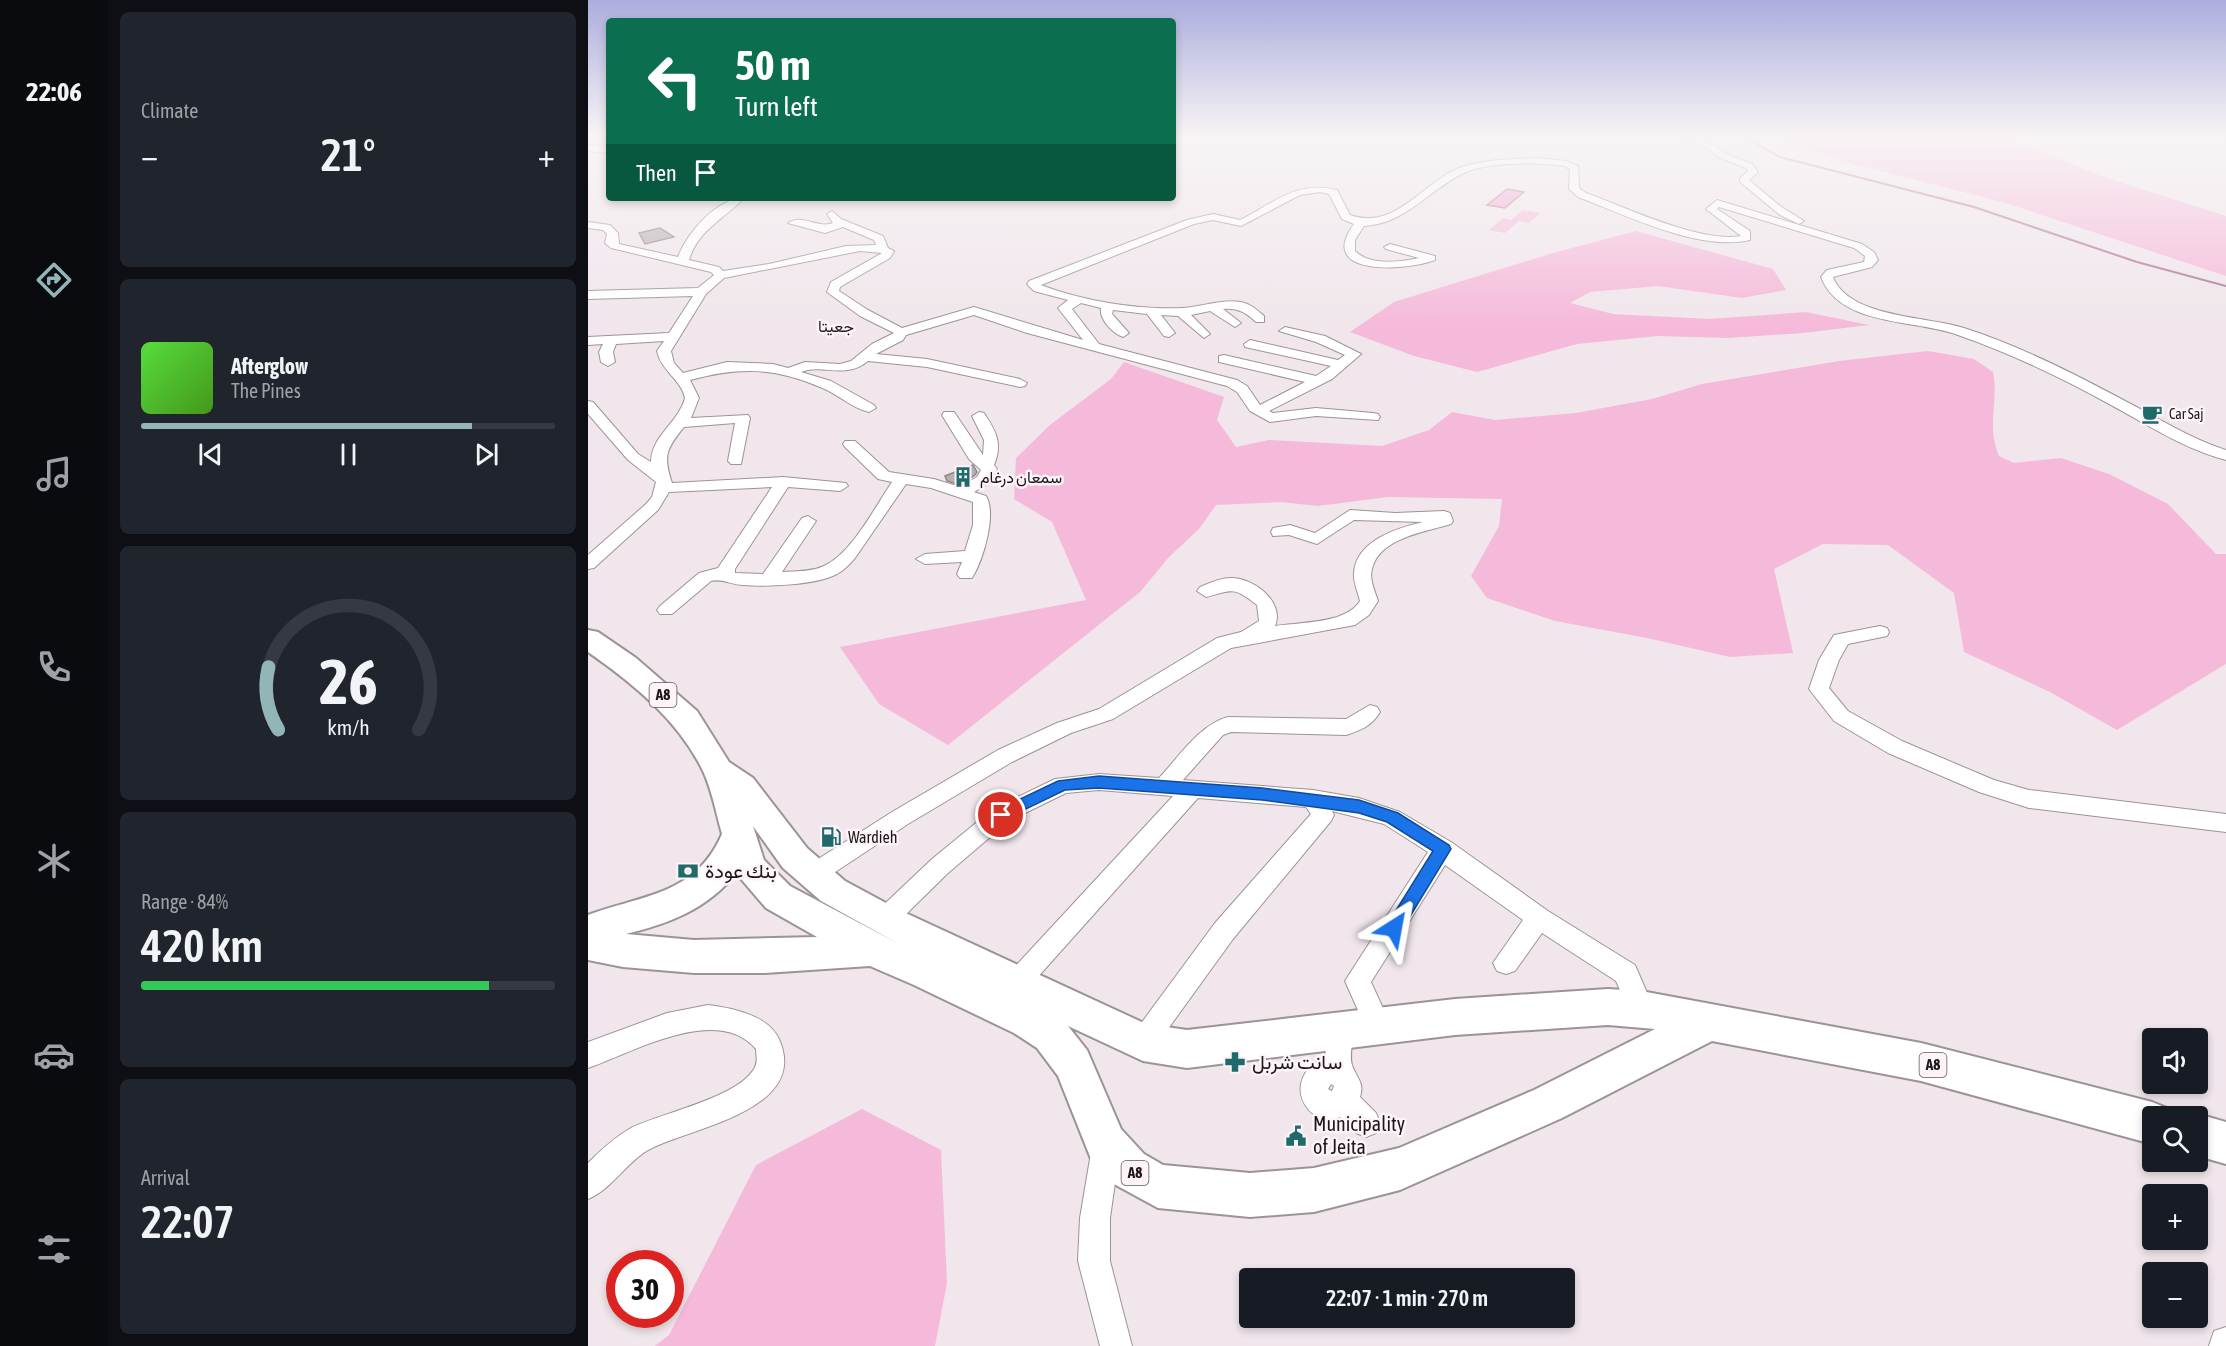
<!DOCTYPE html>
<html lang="en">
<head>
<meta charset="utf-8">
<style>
  :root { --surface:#171b24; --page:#20242c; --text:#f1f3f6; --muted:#9ea1a6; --line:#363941; --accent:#92b6b8 }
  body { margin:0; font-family:"Asap Condensed",Vazirmatn,sans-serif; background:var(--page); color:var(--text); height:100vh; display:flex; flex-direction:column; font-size:22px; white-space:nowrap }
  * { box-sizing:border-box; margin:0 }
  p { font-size:20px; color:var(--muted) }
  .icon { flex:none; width:33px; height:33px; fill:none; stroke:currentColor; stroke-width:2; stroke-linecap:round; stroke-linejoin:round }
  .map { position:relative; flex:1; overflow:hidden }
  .panel { display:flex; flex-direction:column; gap:12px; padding:12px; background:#0d0f14; width:480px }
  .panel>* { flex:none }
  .guide { position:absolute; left:18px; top:18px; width:570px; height:183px; border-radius:6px; box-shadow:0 3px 9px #0003; background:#0b6e4f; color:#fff; overflow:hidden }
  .fabs { position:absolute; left:1554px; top:1028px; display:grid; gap:12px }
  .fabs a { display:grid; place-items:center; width:66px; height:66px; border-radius:6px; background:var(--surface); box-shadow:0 3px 9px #0003; font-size:30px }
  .speed { position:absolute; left:18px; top:1250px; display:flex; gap:12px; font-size:30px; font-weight:700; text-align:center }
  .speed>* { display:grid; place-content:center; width:78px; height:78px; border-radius:50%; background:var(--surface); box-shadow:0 3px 9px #0003; line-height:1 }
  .speed .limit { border:9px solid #d22; background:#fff; color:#111 }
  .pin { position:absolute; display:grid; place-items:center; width:51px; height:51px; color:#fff; margin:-26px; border:3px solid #fff; border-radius:50%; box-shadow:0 2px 6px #0007 }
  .me { position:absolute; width:66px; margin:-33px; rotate:34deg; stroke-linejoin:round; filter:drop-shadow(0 0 4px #0008) }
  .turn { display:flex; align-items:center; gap:21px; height:126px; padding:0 30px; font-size:27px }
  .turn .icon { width:78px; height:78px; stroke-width:2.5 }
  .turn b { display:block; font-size:42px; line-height:51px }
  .then { display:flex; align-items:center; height:57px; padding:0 30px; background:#0003; gap:12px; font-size:22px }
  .big { font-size:45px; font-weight:600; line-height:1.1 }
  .panel .widget { flex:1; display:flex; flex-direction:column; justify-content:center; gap:9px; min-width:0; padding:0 21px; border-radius:9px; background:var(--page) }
  .panel .dial { align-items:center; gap:0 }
  .dial svg { height:156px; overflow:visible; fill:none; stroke:var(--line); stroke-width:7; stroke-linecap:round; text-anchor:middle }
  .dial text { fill:var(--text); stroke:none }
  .song { display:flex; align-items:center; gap:18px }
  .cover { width:72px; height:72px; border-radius:9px; background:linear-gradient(135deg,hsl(110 70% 55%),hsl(100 70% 35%)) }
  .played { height:6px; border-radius:3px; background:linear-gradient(90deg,var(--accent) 80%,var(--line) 80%) }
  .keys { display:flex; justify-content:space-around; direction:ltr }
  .heat { display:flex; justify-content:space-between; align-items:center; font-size:33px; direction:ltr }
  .charge { height:9px; border-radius:4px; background:linear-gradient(90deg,#34c759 84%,var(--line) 0) }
  .trip { position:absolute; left:651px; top:1268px; width:336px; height:60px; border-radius:6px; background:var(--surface); box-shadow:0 3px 9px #0003; font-weight:600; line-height:60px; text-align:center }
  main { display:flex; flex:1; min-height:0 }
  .dock { display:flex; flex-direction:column; width:108px; justify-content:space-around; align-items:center; background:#090b0e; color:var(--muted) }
  .dock .icon { width:42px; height:42px }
  .dock .active { color:var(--accent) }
  .dock b { font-size:27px; color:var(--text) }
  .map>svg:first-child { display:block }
  .green { fill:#f5bad9 }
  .water { fill:#f0a2cc; stroke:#b07896; stroke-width:1.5 }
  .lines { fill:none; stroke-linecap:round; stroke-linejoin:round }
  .stream { stroke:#b07896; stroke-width:2 }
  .building { fill:#b9b0b4; stroke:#8f858a; stroke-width:1.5 }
  .minor-casing { stroke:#9c9397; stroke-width:2 }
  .highway-casing { stroke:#9c9397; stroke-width:4 }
  .minor { fill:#fff; fill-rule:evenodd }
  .highway { fill:#fff; fill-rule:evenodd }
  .route { fill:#1a73e8; stroke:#114b97; stroke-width:1.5 }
  .labels { text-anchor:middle; stroke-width:5; stroke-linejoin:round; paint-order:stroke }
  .far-poi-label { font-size:14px; fill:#1b1719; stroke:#fef3f8; text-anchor:start }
  .shield { fill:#fef3f8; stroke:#5f595c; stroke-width:1.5 }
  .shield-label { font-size:15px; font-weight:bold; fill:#1b1719 }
  .far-quarter-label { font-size:16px; fill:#1b1719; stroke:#fef3f8 }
  .poi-label { font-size:16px; fill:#1b1719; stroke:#fef3f8; text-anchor:start }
  .near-poi-label { font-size:20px; fill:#1b1719; stroke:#fef3f8; text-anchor:start }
</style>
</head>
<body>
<main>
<nav class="dock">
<b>22:06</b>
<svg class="icon active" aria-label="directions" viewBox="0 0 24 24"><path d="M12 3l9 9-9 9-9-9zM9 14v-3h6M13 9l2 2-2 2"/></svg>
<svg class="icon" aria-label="music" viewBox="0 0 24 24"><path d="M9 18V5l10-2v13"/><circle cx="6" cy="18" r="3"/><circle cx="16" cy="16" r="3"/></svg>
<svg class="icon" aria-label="phone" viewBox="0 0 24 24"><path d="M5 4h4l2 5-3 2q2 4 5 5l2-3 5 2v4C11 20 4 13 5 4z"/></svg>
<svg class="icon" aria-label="climate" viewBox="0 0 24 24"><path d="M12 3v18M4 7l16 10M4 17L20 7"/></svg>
<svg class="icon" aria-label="car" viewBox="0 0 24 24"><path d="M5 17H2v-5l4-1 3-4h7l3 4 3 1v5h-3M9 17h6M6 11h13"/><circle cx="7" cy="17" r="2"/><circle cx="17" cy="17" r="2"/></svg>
<svg class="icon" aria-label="filters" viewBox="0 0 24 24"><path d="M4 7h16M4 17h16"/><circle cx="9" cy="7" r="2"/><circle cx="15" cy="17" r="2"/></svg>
</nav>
<section class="panel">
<div class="widget"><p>Climate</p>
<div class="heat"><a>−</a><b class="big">21°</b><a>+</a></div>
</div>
<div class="widget">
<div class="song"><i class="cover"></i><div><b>Afterglow</b><p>The Pines</p></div></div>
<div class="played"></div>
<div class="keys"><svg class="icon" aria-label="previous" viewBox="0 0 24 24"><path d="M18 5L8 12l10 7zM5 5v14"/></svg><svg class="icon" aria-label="pause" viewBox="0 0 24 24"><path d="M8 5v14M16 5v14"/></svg><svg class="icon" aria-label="next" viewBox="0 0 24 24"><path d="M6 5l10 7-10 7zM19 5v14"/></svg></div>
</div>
<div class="widget dial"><svg viewBox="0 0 100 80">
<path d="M14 69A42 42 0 1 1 86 69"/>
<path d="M14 69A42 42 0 0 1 9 37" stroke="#92b6b8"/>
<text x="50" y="56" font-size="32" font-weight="700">26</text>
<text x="50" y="72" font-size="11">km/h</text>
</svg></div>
<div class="widget"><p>Range · 84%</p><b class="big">420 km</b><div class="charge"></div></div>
<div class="widget"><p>Arrival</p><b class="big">22:07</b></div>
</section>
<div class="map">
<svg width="1638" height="1346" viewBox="0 0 1638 1346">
  <rect width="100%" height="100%" fill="#f0e6eb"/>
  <!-- green -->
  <g class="green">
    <path d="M1178 136H1417L1510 175 1638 216V276L1418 203 1266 164Z"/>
    <path d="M935 210 953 213 941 223 931 221 917 233 901 230 915 218 923 220Z"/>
    <path d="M1048 231 1185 269 1198 290 1154 298 1070 286 1002 292 982 303 1025 314 1121 319 1218 312 1281 325 1215 333 1140 338 1070 336 989 344 889 372 826 356 762 332 806 302 965 253Z"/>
    <path d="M1340 351 1386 359 1405 372C1411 403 1398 425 1411 456L1426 463 1473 458 1521 474 1580 504 1628 554H1638V664L1529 730 1462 692 1376 652 1366 593 1300 545 1235 544 1186 569 1205 653 1142 657 1059 638 967 621 899 598 883 576 911 526 914 499 800 497 730 506 693 502 628 505 611 529 581 557 552 592 360 745 291 704 252 647 498 600 464 522 426 499 428 458 462 425 523 379 536 362 636 397 629 420 648 447 681 440 794 446 841 430 864 412 907 420 988 413 1064 399 1114 384 1251 361Z"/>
    <path d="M274 1109 353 1150 359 1283 347 1346H67L81 1335 168 1165Z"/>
  </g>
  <!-- water -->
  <path class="water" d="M919 189 936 192 917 208 899 205Z"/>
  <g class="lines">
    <!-- stream -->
    <path class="stream" d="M1154 136 1192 157 1386 207 1549 262 1638 286"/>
  </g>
  <!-- building -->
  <g class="building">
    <path d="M72 228 86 237 57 244 51 233Z"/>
    <path d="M385 465 389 472 387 475 372 485 359 481 357 476Z"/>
  </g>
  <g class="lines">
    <!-- minor casing -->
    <g class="minor-casing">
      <g id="minor">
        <path d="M1085 136H1099L1124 143 1136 153 1164 164 1170 172 1161 180 1192 206 1216 221 1211 224 1192 215 1152 182V178L1160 171 1158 168 1130 157 1118 147Z"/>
        <path d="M1633 136H1638V139L1634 138Z"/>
        <path d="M0 145 21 147V153L0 151Z"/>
        <path d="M949 158 978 161 990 166 991 188 998 193C1037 207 1111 243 1153 236L1118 209 1129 200 1274 244 1286 252 1290 260 1284 267 1245 277C1261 318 1339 316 1376 328 1432 346 1487 374 1539 402 1572 419 1603 439 1638 450V460C1596 449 1560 425 1523 405 1474 378 1422 353 1370 335 1327 319 1252 327 1233 277L1239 270 1276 262 1277 256 1266 248 1131 207 1129 209 1162 231V240C1111 252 1038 215 990 197L981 189 982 169 976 166C949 162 901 162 876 173 840 190 818 224 776 226L767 240V251C782 266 813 262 831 258L798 249 796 247 802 244 847 256V260C818 271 727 277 766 224L754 219 741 194 732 192 712 195 653 226 625 220 606 224 453 285C495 301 549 310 594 308 614 307 633 299 653 302 663 304 669 310 676 316V322H668C657 312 650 308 635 309L653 323 647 327 622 311 603 315 622 334 616 338 590 316 573 315 587 333 581 337 576 336 559 314 525 310 524 314 541 333 535 337C524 333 511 319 513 308L493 303 484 309 511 344 649 380 659 386 672 405 717 382 631 362V356L636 355 728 376 743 366 657 347 656 344 662 340 750 360 757 355 728 342 691 331 697 327 737 336 773 354 744 379 681 411 685 413 728 408 785 413 790 414 792 417 790 420 728 416 682 422 662 411 649 392 639 386 439 333 386 315 318 335 315 340 288 354 339 359 432 379 439 383 437 386 432 387 339 367 280 361C257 380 235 363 213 372L243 381 286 405 288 408 281 412C263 408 249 393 232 387 184 367 151 367 102 380L111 398 103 418 160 415 162 418 153 464H143L140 461 147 423 96 427C78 449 75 456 84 483L195 477 258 483 260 486 252 491 200 487 147 569V573L175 574 214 518 220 516 228 521 194 572C207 571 224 572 236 566 264 553 287 507 304 482L290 479 257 447 255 444 257 441H267L301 472 346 479 372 487 389 477 393 470 381 459 354 415 356 412H366L395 455 396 440 384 416 391 412 396 413C408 431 415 444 406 465L409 469 401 483 386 492 398 496C409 514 395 561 384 578H372L369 574 374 562 337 564 328 559 337 554 377 551 385 525V502L343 488 318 484 267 558C262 564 256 570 249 574 228 585 179 587 155 585 144 585 134 578 123 581L84 614H72L69 610 72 606 111 573 130 568 184 487 81 492 70 510 6 568 0 569V555L58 504 64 497 68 482 40 460 0 414V401L5 402 50 454 63 462C63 436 91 422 97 398 93 379 73 371 69 351L76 341 28 344 25 352 27 362 20 366 13 362 11 352 15 344 0 345V337L81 333 105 296 0 299V291L110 288 126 275 123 272 23 248 17 243 19 234 15 230 0 228V222L22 225 30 233 31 244 90 257C99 233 129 198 156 198 136 219 110 230 101 260L131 267 135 271 181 264 258 246 288 245 286 240 255 227 237 233 200 223C214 213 230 229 245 223L239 214 244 211 253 219 295 236 300 248 306 251 302 258 252 287 251 291 280 310 314 328 386 307 495 340 470 308 480 300 446 291 439 284 441 281 599 220 625 214 652 220C687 203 707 180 749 190L762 215C807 231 834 183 871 168 895 159 924 159 949 158ZM272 251 294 253 243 282 239 292 272 316 306 333 284 344 263 361 252 364 217 362 200 368 185 364 139 362 95 373 86 363 83 351 118 294 136 278Z"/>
        <path d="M762 510 807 513 856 511 862 513 865 521 863 524C837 532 791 538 784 569 781 579 787 591 790 601L781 615 767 625 643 648 525 719 483 733 424 762 320 824 232 882 224 885 216 882 212 875 216 868 304 812 410 750 469 723 511 709 629 638 653 632 671 621 669 605C645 586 645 590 618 597L609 591 612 587C621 583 633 578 643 578 666 578 697 602 687 626 712 622 758 624 772 601 770 592 765 582 766 573 768 540 810 528 835 522L766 520 729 544 701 535 685 536 683 532 685 528 702 525 727 533Z"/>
        <path d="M1292 626 1299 628 1301 632 1299 636 1260 644 1251 660 1241 688 1260 711 1314 741 1406 780 1441 790 1638 814V832L1441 808 1391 792 1300 753 1246 721 1221 689 1231 660 1246 635Z"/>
        <path d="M782 705 789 707 792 712C784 726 773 730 758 735L643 732 635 735 595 780 725 790 771 798 812 812 863 842 960 911 1047 965 1066 1009 1062 1018 1053 1021 1044 1018 1028 981 954 933 927 971 918 974 909 971 905 963 935 920 857 865 783 982 803 1026 799 1035 790 1038 781 1035 757 981 840 852 796 824 744 811 746 815 743 821 645 939 564 1051 555 1055 546 1051 542 1042 546 1033 627 923 723 814 718 807 610 798 439 989 430 993 421 989 417 981 421 973 585 796 511 790 478 793 421 821 360 873 305 927 296 931 287 927 284 920 287 913 344 859 405 809 467 779 511 774 571 778C591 757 611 725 640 717L758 719Z"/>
        <path d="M120 1005C144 1008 180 1015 191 1039 223 1111 100 1128 60 1150 38 1163 24 1189 0 1199V1163C13 1150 27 1137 43 1128 73 1113 153 1097 167 1067 170 1062 168 1055 168 1049 129 1003 44 1053 0 1068V1042L79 1013Z"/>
        <path d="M753 1017 762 1021C769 1036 760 1050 764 1065 768 1077 777 1083 772 1097L788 1113 792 1123 788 1133 778 1137 768 1133 752 1117C718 1130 691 1077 737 1058L740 1030 744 1021ZM743 1084 746 1086 744 1091 740 1089Z"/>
        <path d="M518 1133 528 1137 532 1147 522 1218V1261L544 1346H512L490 1261 492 1218 504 1147 508 1137Z"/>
        <path d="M1638 1327V1346H1621L1626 1331Z"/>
      </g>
    </g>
    <!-- highway casing -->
    <g class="highway-casing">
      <g id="highway">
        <path d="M0 630 10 632 48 658 109 711 141 762 165 778 219 848 257 881 309 909 558 1024 599 1030 867 999 1020 989 1053 991 1333 1043 1564 1102 1579 1108 1582 1116H1564V1144L1333 1081 1124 1041 974 1118 812 1190 726 1212 662 1217 570 1208 526 1184 503 1159 470 1076 449 1048 426 1033 326 985 282 966 177 973H106L35 967 0 960V915C54 895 108 895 134 834 128 813 124 790 115 771 91 721 45 683 0 652ZM165 826 195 868 233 901 311 944 202 886 176 860ZM148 873 178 908 229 937 106 940 38 934C80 924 120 909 148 873ZM1020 1025 1067 1029 946 1090 811 1148 726 1168 662 1173 575 1165 556 1154 533 1129 499 1050 480 1026 555 1061 599 1068 867 1035Z"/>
        <path d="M1610 1114 1638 1122V1164L1610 1156V1116H1605Z"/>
      </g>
    </g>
    <!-- minor -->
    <use href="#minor" class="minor"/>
    <!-- highway -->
    <use href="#highway" class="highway"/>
  </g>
  <!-- sky -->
  <linearGradient id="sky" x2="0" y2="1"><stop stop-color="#abaddd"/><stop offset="0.42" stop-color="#f8f4f6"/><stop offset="1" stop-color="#f8f4f6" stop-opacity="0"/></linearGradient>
  <rect width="1638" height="324" fill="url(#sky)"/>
  <!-- route -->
  <path class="route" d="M511 776 674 788 771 800 810 813 861 845 863 849 812 933 806 935 800 933 797 928 845 851 799 822 771 813 674 800 511 788 477 790 413 821 405 815 407 811 470 781Z"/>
  <!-- icons -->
  <defs>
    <g id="cafe-bare" transform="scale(1.62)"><path d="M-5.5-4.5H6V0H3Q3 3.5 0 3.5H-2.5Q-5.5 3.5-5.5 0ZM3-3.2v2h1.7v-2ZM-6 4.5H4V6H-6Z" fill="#1f6b6c" stroke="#fef3f8" stroke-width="2.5" paint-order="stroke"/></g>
    <g id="building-bare" transform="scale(1.62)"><path d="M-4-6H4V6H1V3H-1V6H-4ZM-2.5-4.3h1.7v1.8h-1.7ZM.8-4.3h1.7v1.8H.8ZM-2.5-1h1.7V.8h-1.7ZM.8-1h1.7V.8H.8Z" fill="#1f6b6c" stroke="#fef3f8" stroke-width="2.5" paint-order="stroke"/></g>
    <g id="fuel-bare" transform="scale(1.62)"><path d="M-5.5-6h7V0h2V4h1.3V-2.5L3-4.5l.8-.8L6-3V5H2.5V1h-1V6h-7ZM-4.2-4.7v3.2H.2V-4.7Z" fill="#1f6b6c" stroke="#fef3f8" stroke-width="2.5" paint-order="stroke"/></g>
    <g id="bank-bare" transform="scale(1.62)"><path d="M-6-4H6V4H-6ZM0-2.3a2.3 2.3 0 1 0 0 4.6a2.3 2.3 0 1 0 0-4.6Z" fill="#1f6b6c" stroke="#fef3f8" stroke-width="2.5" paint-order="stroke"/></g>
    <g id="pharmacy-bare" transform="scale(1.62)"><path d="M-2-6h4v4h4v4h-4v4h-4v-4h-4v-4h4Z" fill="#1f6b6c" stroke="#fef3f8" stroke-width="2.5" paint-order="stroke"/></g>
    <g id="civic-bare" transform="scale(1.62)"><path d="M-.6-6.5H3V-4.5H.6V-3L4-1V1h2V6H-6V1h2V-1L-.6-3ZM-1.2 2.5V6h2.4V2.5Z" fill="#1f6b6c" stroke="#fef3f8" stroke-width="2.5" paint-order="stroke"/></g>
  </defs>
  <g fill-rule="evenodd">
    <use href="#cafe-bare" x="1564" y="414"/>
    <use href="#building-bare" x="375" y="477"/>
    <use href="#fuel-bare" x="243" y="837"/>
    <use href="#bank-bare" x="100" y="871"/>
    <use href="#pharmacy-bare" x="647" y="1062"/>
    <use href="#civic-bare" x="708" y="1136"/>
  </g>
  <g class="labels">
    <!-- far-poi labels -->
    <g class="far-poi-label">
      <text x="1581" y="419">Car Saj</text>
    </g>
    <!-- shield labels -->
    <g class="shield">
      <rect x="61.5" y="683" width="27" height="24" rx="4.5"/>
      <rect x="1331.5" y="1053" width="27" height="24" rx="4.5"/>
      <rect x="533.5" y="1161" width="27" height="24" rx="4.5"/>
    </g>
    <g class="shield-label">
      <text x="75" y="700">A8</text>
      <text x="1345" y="1070">A8</text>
      <text x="547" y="1178">A8</text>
    </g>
    <!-- far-quarter labels -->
    <g class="far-quarter-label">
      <text x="248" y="332">جعيتا</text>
    </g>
    <!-- poi labels -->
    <g class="poi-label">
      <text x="392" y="483">سمعان درغام</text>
      <text x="260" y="843">Wardieh</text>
    </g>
    <!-- near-poi labels -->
    <g class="near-poi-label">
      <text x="117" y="878">بنك عودة</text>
      <text x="664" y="1069">سانت شربل</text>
      <text x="725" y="1131">Municipality<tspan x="725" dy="23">of Jeita</tspan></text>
    </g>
  </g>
</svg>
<div class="fabs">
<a><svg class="icon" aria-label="sound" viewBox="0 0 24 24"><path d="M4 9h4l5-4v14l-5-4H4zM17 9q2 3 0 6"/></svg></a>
<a><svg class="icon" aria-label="search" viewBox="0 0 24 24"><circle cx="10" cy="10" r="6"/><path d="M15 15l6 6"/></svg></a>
<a>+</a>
<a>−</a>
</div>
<div class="speed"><div class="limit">30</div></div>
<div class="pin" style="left:413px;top:815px;background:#d93025"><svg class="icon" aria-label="arrive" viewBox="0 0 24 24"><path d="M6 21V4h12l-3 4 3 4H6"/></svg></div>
<svg class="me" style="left:806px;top:928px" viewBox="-20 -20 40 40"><path d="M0-17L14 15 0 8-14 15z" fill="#1a73e8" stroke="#fff" stroke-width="4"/></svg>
<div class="trip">22:07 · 1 min · 270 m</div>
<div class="guide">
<div class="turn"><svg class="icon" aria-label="left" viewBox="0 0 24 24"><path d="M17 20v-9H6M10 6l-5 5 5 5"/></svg><div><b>50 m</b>Turn left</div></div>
<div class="then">Then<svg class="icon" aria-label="arrive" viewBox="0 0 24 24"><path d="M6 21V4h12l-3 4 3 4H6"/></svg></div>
</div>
</div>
</main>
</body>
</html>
